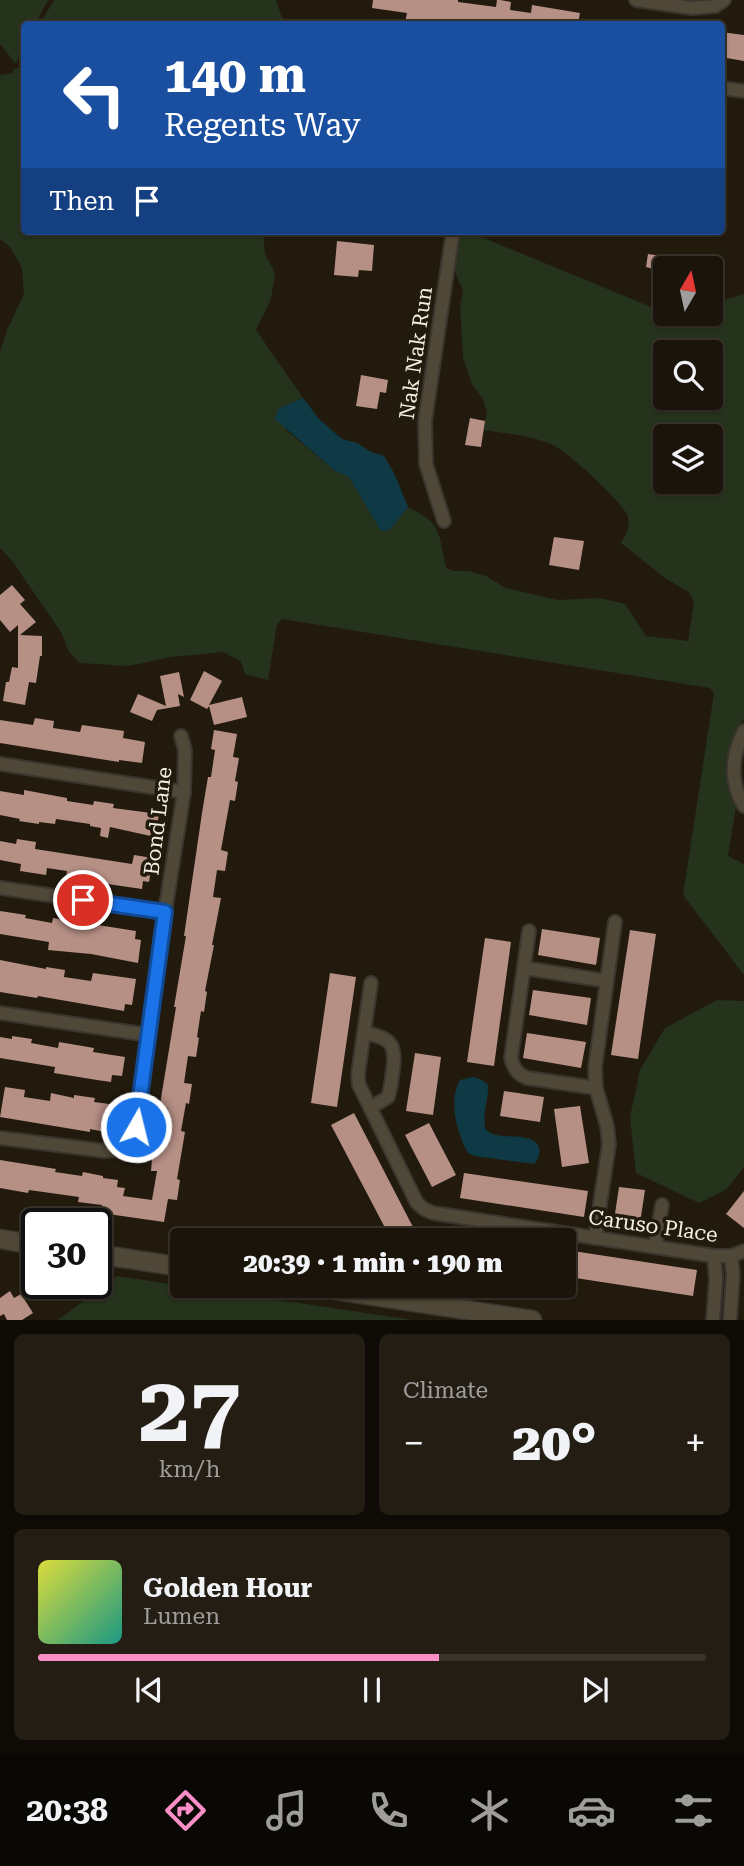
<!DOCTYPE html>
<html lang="en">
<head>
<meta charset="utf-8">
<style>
  :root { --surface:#1a140a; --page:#231d13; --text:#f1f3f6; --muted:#9f9e9c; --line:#38332b; --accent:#fa8fc8 }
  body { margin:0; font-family:"Roboto Serif",serif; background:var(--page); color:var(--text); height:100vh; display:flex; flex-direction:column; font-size:26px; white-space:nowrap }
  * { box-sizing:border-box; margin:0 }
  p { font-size:23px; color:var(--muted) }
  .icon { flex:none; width:38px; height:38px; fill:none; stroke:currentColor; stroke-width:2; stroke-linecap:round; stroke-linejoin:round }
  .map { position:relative; height:1320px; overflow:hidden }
  .side { display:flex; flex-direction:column; gap:14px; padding:14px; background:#0e0b06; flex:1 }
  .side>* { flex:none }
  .banner { position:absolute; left:21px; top:21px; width:704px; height:214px; border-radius:7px; box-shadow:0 2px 5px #0004,0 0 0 2px var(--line); background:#1a4fa0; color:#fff; overflow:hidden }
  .needle { width:46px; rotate:9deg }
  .tools { position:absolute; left:653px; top:256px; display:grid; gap:14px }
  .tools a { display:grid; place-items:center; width:70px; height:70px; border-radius:7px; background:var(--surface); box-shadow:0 2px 5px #0004,0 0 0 2px var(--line); font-size:35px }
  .speed { position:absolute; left:21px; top:1208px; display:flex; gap:14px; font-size:35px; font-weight:700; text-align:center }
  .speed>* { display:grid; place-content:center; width:91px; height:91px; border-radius:50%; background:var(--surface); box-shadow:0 2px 5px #0004,0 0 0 2px var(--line); line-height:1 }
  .speed .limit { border:4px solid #111; border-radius:10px; background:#fff; color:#111 }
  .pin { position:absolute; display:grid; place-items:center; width:60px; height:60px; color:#fff; margin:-30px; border:4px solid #fff; border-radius:50%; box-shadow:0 2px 7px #0007 }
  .me { position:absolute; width:77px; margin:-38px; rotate:8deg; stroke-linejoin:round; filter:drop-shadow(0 0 5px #0008) }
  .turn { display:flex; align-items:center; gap:24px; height:147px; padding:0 28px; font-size:32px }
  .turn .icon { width:91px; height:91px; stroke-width:2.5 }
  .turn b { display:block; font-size:49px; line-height:60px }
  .then { display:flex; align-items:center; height:66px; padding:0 28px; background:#0003; gap:14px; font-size:26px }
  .big { font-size:52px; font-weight:800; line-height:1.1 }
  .side .card { flex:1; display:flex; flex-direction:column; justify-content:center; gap:10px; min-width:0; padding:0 24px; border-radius:10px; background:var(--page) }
  .side .dial { align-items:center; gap:0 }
  .dial b { font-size:91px; line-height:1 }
  .song { display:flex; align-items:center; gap:21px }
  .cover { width:84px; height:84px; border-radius:10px; background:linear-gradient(135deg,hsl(60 70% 55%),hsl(170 70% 35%)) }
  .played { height:7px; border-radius:4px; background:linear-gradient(90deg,var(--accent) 60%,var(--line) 60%) }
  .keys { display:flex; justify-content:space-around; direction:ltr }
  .heat { display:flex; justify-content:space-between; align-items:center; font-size:38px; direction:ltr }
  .side .tiles { flex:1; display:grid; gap:14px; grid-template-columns:1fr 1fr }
  .card:last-child { grid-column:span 2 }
  .trip { position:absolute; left:170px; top:1228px; width:406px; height:70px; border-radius:7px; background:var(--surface); box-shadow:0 2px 5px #0004,0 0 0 2px var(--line); font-weight:800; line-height:70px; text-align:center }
  .dock { display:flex; height:112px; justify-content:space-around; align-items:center; background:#0a0804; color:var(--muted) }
  .dock .icon { width:49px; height:49px }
  .dock .on { color:var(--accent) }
  .dock b { font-size:32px; color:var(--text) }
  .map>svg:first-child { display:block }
  .green { fill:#25321c; fill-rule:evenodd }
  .water { fill:#0f3a45 }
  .building { fill:#b68f85 }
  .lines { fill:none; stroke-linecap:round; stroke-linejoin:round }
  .minor-casing { stroke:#3a352e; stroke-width:16 }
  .secondary-casing { stroke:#3a352e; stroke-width:21 }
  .minor { stroke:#4f4737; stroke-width:12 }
  .secondary { stroke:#4f4737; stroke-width:18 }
  .route-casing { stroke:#114b97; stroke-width:18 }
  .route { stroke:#1a73e8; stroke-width:12 }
  .labels { text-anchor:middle; stroke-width:7; stroke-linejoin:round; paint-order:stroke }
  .street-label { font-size:21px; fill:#f4efe5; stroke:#221b0d }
</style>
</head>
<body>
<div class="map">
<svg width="744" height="1320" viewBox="0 0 744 1320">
  <rect width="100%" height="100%" fill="#221b0d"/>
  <!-- green -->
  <g class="green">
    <path d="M0 0H48L35 24H24V46L16 64 0 44Z"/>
    <path d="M54 0H276L282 18 297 21 300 24H40Z"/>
    <path d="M24 57V231H263L265 254 275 273 271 299 256 330 303 398 279 409 286 430 335 471 349 477 381 531 390 530 408 507C443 524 438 532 446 568L454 571H469L486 576 506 588 557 600 600 598 625 604 646 636 688 641 694 602 689 592 665 578 621 543C625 536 631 526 628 517 623 502 569 453 553 445 535 436 504 433 483 430L487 413 483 399 472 384 463 358 460 305 463 290 456 275 454 259 457 239 465 231H467L656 309 665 310V313H710L711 304 744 294V719L731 745 729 761 732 793 736 806 728 856 744 864V975L683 895 714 693 710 688 282 619 277 624 268 680 245 674 241 661 223 652 171 657 128 666 80 663 69 652 61 632 12 561 0 548V352L7 330 24 294 22 268 10 247 0 239V75L13 73 14 69 20 67ZM665 352H710V397H665ZM665 436H710V481H665Z"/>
    <path d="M717 1000 744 1001V1167L727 1189 699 1203 636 1173 630 1117 640 1070 665 1028Z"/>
    <path d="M117 1276 413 1320H58Z"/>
  </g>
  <!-- water -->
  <g class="water">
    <path d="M303 398 319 419 342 439 357 443 371 452 384 456 394 473 408 507 390 530 381 531 349 477 335 471 275 419 278 409Z"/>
    <path d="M473 1077 482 1080 488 1085C489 1100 481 1116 486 1130 489 1132 492 1134 496 1135 508 1138 535 1133 539 1148 541 1154 538 1159 534 1164L474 1156 468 1153C457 1133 448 1101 460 1080Z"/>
  </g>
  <!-- building -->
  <g class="building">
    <path d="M373 0H458V2L496 7 497 0H500L511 2 510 10 531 13 532 5 580 13 578 24H448L437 23V24L428 23V24H417L405 23 407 13 372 8Z"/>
    <path d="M721 32 744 35V61L721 57Z"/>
    <path d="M337 241 374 245 372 271 359 270 358 277 334 275Z"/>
    <path d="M648 254 682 259 681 268H665V286L651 284 654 269 646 267Z"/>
    <path d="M361 375 388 380 386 393 380 392 377 409 356 406Z"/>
    <path d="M470 418 485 421 481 447 465 445Z"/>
    <path d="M554 537 584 541 579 570 549 565Z"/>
    <path d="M12 585 25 600 20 604 36 622 20 635 42 636V656H40L36 683 29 682 25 705 3 701 6 682H9L12 667 18 668V625L10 632 0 620V595Z"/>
    <path d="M204 671 222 681 209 705 242 697 247 717 214 725 209 706 207 709 190 700Z"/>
    <path d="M179 672 184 697 178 694 180 706 157 710 152 721 130 712 138 694 166 706 160 676Z"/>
    <path d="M35 718 54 721 53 728 80 732 82 725 124 731 123 738 145 742 142 763 119 760V762L0 743V720L33 725Z"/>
    <path d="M214 730 237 734 233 757 239 758 235 781 238 782 235 801 230 800 221 850 228 852 225 871 217 870 213 897 221 898 212 945H214L205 991 207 992 204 1012 201 1011 197 1037 199 1038 196 1057 188 1056 184 1083 192 1084 189 1104 186 1103 181 1131 185 1132 177 1179 180 1180 177 1200 168 1199 164 1222 101 1213 102 1205 78 1202 79 1197 29 1190 28 1193 0 1188V1160L56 1169 55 1172 82 1176 83 1172 103 1176V1178L118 1180 117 1187 125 1188 123 1196 152 1200 157 1171H151L153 1147 176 1007H174L186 936H184L202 813 208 777H211L215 750 211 749Z"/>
    <path d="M24 790 67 798V801L93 805 94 801 114 804 113 808 159 814 155 837 110 827 108 838 100 836 101 828 90 826V824L56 819 55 824 39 822V824L19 821 20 819 0 815V791L24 795Z"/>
    <path d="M17 839 36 842 35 849 132 864 134 855 153 858 149 882 143 881 142 889 66 878 67 871 47 868 46 875 20 871 21 864 0 860V841L16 844Z"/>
    <path d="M0 911 26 915 25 918 52 923 53 918 136 931 135 939 141 940 138 963 91 954 48 950 49 942 0 934Z"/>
    <path d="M542 929 600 938 596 965 538 955Z"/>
    <path d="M630 930 656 934 638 1059 611 1055Z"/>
    <path d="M485 938 511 942 494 1066 467 1062Z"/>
    <path d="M0 960 46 969V967L65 970 64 977 91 981 93 973 136 979 132 1005 125 1004 124 1011 38 996 37 998 0 992Z"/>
    <path d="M330 973 356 977 337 1107 311 1103Z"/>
    <path d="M533 990 591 998 587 1025 529 1015Z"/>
    <path d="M527 1033 586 1042 581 1068 523 1058Z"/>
    <path d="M12 1036 32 1039 31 1043 58 1048 59 1042 94 1048 93 1052 125 1057 122 1076 112 1075 111 1082 97 1080 54 1073 55 1067 0 1058V1037L12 1039Z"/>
    <path d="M415 1053 441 1057 433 1115 406 1111Z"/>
    <path d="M5 1087 25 1090 24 1097 50 1101 51 1093 74 1098V1095L95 1098 94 1102 117 1105 114 1125 106 1124 105 1132 90 1129V1132L0 1117Z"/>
    <path d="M504 1091 544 1097 540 1122 500 1116Z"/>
    <path d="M580 1106 589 1163 562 1167 554 1109Z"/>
    <path d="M354 1113 414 1229 392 1241 331 1125Z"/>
    <path d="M429 1123 456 1175 432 1187 405 1135Z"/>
    <path d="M464 1173 588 1191 584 1217 460 1198Z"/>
    <path d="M619 1187 645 1190 639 1230 613 1227Z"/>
    <path d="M744 1191V1228L726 1214Z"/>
    <path d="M427 1229 473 1236 472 1241H426Z"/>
    <path d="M573 1251 697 1270 693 1296 569 1277Z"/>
    <path d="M10 1291 14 1298 21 1294 33 1313 22 1320H7L4 1314 0 1316V1298Z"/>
  </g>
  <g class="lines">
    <!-- minor casing -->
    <g class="minor-casing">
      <g id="minor">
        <path d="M636 0 692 8 715 6 724 0"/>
        <path d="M721 88 744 91"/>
        <path d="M444 521 426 464 425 421 453 231"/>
        <path d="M744 731C732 755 729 781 744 806"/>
        <path d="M0 764 184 792"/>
        <path d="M0 888 165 912"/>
        <path d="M529 931 511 1058C514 1069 517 1074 527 1078L596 1088"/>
        <path d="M524 968 607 981"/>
        <path d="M371 983 358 1074 359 1085 417 1203 424 1209 433 1213 714 1256H731L744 1251"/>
        <path d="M0 1013 149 1035"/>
        <path d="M364 1033C388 1037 397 1042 393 1069 392 1078 391 1088 388 1097L370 1108"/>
        <path d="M0 1138 105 1151 124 1149 136 1127 165 912 184 792 185 750 181 736"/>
        <path d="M595 1238 609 1144 607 1126 596 1088 595 1068 615 922"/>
        <path d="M655 1247 662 1205"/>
        <path d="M713 1320 716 1279 714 1256"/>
        <path d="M730 1320 733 1275 731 1256"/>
      </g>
    </g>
    <!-- secondary casing -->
    <g class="secondary-casing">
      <g id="secondary">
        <path d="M0 1239 37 1245"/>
        <path d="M96 1254 182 1267"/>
        <path d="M309 1286 532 1320"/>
      </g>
    </g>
    <!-- minor -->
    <use href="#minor" class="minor"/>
    <!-- secondary -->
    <use href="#secondary" class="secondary"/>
  </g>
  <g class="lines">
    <!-- route casing -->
    <g class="route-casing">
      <path id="route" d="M83 900 165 912 136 1127"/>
    </g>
    <!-- route -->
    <use href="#route" class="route"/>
  </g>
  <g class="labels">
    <!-- street labels -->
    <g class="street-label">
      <text transform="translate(416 353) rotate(-82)" y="7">Nak Nak Run</text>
      <text transform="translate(158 821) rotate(-83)" y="7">Bond Lane</text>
      <text transform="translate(653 1226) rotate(8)" y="7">Caruso Place</text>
    </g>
  </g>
</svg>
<div class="tools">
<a><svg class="needle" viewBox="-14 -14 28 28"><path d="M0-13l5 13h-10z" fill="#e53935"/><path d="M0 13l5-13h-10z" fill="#9f9e9c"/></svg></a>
<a><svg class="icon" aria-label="search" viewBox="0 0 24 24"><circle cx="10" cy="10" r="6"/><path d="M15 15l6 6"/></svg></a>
<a><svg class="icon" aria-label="layers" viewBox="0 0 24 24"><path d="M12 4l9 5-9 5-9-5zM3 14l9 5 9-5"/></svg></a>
</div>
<div class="speed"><div class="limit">30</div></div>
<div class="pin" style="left:83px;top:900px;background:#d93025"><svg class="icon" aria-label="arrive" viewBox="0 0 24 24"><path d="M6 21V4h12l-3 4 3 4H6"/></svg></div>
<svg class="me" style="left:136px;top:1127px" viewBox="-20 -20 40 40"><circle r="17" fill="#1a73e8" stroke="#fff" stroke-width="3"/><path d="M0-11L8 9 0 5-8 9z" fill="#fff"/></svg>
<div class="trip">20:39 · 1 min · 190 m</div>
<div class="banner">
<div class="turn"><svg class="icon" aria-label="left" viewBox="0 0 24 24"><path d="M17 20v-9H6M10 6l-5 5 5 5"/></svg><div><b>140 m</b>Regents Way</div></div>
<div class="then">Then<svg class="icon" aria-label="arrive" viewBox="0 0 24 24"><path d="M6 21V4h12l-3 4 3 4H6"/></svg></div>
</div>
</div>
<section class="side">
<div class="tiles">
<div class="card dial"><b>27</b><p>km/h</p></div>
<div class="card"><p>Climate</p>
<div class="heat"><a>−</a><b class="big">20°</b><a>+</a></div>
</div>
<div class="card">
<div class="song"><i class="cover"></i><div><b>Golden Hour</b><p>Lumen</p></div></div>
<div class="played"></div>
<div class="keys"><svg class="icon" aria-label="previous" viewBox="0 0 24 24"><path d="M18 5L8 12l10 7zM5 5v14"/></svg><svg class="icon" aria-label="pause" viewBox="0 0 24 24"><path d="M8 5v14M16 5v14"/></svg><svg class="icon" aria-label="next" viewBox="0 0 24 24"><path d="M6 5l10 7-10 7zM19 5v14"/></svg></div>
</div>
</div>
</section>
<nav class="dock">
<b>20:38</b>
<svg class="icon on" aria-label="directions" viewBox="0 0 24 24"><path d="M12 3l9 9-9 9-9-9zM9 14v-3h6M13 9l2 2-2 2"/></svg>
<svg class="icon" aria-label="music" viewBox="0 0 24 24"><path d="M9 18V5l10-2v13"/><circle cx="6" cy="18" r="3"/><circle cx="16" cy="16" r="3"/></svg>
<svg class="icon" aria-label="phone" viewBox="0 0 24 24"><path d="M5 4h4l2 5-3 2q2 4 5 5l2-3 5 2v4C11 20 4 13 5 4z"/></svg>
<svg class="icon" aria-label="climate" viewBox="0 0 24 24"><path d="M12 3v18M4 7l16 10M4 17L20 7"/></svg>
<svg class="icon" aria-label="car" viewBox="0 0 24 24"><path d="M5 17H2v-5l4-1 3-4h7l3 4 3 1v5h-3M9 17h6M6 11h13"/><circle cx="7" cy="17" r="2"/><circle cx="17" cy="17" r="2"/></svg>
<svg class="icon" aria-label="filters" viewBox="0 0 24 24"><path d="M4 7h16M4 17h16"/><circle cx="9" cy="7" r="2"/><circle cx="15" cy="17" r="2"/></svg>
</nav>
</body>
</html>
